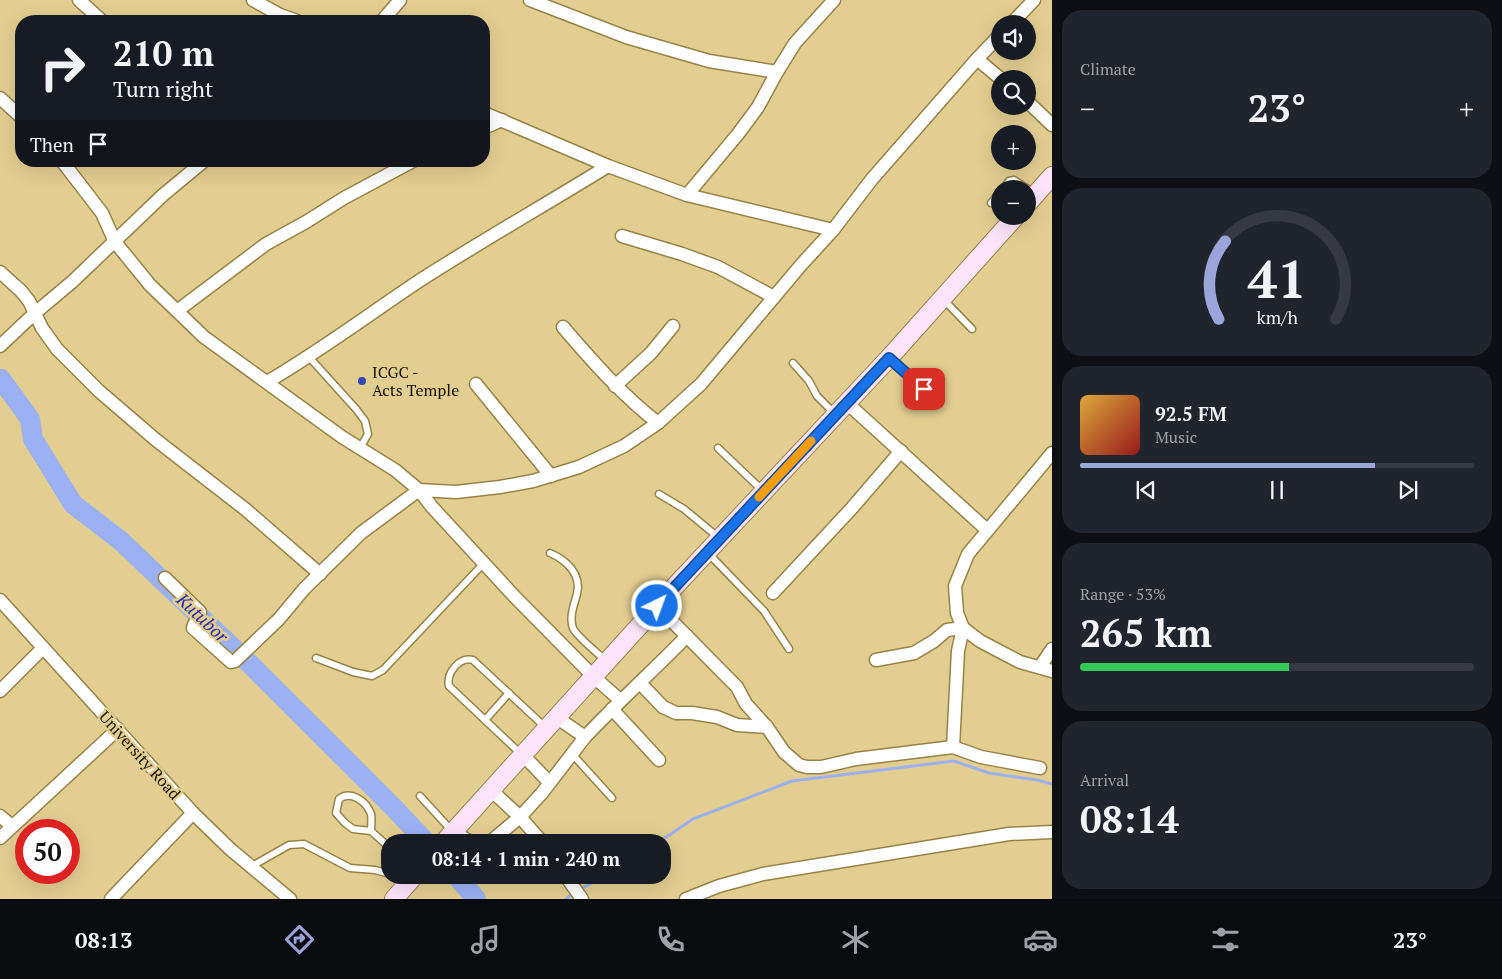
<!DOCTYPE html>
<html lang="en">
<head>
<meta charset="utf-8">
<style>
  :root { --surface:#171b24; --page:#20242c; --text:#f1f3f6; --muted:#9ea1a6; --line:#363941; --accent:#9ca5da }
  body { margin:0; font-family:"PT Serif",serif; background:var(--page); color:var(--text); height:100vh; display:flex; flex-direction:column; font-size:19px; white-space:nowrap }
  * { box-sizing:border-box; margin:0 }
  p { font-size:16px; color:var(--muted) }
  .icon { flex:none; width:28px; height:28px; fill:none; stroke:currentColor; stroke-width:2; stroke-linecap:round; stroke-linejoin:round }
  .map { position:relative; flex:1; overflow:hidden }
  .sheet { display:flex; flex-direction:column; gap:10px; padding:10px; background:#0d0f14; width:450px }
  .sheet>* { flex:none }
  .top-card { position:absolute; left:15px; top:15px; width:475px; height:152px; border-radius:20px; box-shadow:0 5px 20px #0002; background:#171b24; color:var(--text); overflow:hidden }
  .tools { position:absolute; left:991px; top:15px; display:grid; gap:10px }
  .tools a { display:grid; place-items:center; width:45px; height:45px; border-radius:50%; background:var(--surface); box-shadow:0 5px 20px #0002; font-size:25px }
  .speed { position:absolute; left:15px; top:819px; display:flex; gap:10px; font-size:25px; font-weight:700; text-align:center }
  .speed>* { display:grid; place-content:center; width:65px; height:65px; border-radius:50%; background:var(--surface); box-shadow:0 5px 20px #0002; line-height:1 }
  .speed .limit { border:8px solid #d22; background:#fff; color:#111 }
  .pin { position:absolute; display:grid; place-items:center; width:42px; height:42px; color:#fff; margin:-21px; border-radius:10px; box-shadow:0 2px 8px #0006 }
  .me { position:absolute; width:55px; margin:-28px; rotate:42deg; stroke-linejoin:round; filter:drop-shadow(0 0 4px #0008) }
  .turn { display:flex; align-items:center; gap:18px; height:105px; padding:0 15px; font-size:22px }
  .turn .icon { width:65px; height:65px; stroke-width:2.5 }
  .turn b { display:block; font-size:35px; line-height:42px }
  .then { display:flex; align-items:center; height:48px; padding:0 15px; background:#0003; gap:10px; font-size:19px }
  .big { font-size:38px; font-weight:600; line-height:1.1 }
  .sheet .card { flex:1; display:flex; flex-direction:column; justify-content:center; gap:8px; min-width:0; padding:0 18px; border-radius:20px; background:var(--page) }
  .sheet .dial { align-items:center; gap:0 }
  .dial svg { height:130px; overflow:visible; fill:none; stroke:var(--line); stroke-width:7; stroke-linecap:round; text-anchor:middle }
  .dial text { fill:var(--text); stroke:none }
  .song { display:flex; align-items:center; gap:15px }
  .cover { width:60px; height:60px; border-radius:8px; background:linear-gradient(135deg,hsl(40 70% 55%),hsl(0 70% 35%)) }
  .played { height:5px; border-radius:2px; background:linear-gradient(90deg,var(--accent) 75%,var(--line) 75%) }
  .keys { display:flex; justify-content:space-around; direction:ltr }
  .heat { display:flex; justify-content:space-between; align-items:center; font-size:28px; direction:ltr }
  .charge { height:8px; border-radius:4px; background:linear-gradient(90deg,#34c759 53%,var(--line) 0) }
  .trip { position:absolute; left:381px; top:834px; width:290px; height:50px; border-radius:20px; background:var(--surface); box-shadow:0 5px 20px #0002; font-weight:600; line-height:50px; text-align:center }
  .dock { display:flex; height:80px; justify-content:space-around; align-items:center; background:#090b0e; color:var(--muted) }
  .dock .icon { width:35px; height:35px }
  .dock .on { color:var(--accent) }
  .dock b { font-size:22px; color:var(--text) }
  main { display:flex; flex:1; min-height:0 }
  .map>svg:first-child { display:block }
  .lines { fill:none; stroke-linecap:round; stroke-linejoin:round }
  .stream { stroke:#9cb1f4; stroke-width:3 }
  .river { stroke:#9cb1f4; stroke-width:20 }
  .lane-casing { stroke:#978348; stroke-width:9 }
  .street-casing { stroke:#978348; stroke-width:15 }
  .secondary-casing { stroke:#978348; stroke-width:20 }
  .lane { stroke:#fff; stroke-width:6 }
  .street { stroke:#fff; stroke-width:12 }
  .secondary { stroke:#fee4fb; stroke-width:18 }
  .route-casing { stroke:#114b97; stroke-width:12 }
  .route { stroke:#1a73e8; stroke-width:9 }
  .slow { stroke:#f59e0b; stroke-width:9 }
  .poi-dot { fill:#3546b8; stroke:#e3ce91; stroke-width:2 }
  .labels { text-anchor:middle; stroke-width:5; stroke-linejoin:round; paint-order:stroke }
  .poi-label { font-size:16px; fill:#181000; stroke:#e3ce91; text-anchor:start }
  .street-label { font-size:16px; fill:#181000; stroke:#e3ce91 }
  .water-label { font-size:18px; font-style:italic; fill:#252baa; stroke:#e3ce91 }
</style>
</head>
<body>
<main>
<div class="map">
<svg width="1052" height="899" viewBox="0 0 1052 899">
  <rect width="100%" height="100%" fill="#e3ce91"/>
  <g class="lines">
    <!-- stream -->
    <g class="stream">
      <path d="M659 842 693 819 792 781 954 761 989 773 1037 780 1052 784"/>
      <path d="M580 889 608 875"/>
      <path d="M566 899 575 892"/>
    </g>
    <!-- river -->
    <g class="river">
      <path d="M1 379 30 419 33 439 73 504 121 541 250 664 395 809 426 842"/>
      <path d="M456 875 476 899"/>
    </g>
    <!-- lane casing -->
    <g class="lane-casing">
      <g id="lane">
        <path d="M1003 189 1009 181 1014 180 1034 193"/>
        <path d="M991 203 1000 192"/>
        <path d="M943 299 972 329"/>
        <path d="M309 357 356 409 365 421 368 434 360 448"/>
        <path d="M890 359 936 399"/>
        <path d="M793 363 809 381 817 396 835 414"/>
        <path d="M718 448 763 491"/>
        <path d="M659 494 684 509 719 538"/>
        <path d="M550 553C566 560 582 574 577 594 574 605 569 617 573 628 575 635 600 655 606 661"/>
        <path d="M708 553 764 611 789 649"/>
        <path d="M316 658 353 672 372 676 383 670 484 563"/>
        <path d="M485 720 509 693"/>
        <path d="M521 754 449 686C446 673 460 656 473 660L545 727"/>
        <path d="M573 755 612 798"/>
        <path d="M420 796 452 831"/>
        <path d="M371 831C371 826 372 819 371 814 366 801 351 790 339 799L336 813 345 823 353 829 371 831 390 848"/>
        <path d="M252 866 289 845 304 844 350 868 375 870 390 874"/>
        <path d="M394 875 409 879"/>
      </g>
    </g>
    <!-- street casing -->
    <g class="street-casing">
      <g id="street">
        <path d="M79 0 102 21"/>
        <path d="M253 0 280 15 297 21"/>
        <path d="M530 0 626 37 709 61 777 72"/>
        <path d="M382 21 400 0"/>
        <path d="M1011 24 1034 0"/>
        <path d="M977 59 1001 79"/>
        <path d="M0 98 21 117"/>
        <path d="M1028 102 1052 125"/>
        <path d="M484 113 608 166 687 195 833 230"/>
        <path d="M484 128 502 120"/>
        <path d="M62 161 102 213 115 242 150 285 204 337 342 437 395 470 419 490 432 507 514 596 594 677 620 700"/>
        <path d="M687 195 738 134 758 107 777 72 795 43 834 0"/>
        <path d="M622 236 682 254 718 267 774 297"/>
        <path d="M0 272 21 291 29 301 42 328 57 349 99 391 156 440 245 509 320 574"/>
        <path d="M177 311 266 244 306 222 344 198 413 161"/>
        <path d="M563 327C593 362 622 395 658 423"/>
        <path d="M0 346 35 313 72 282 163 195 204 161"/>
        <path d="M267 382C320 351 368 315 419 281 481 241 545 205 608 166"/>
        <path d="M476 384 551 476"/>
        <path d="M615 386 651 353 673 326"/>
        <path d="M847 403 987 530"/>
        <path d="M165 578 200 612C200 619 194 621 193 628L231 662 235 661 279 619 304 589 361 533 419 490 456 492 500 487 533 481 579 467 624 446 658 423 701 384 801 265 833 230 872 179 977 59 1000 35"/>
        <path d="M773 593 852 508 901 451"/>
        <path d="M0 600 193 813 230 849 290 899"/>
        <path d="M657 606 737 687 746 704 767 727 784 752 799 765 807 767H821L856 759 953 747 981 757 1040 768"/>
        <path d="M876 660 914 653 934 641 947 630 963 628 980 641 1020 662 1052 671"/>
        <path d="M1040 667 1052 649"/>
        <path d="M640 683 663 707 676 713H692L717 717 737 725 767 727"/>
        <path d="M0 691 43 648"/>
        <path d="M612 709 659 760"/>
        <path d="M585 737C618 702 654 670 687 636"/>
        <path d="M953 747 958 651 963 628 957 613 955 586 968 554 1052 453"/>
        <path d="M522 754 549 782"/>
        <path d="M491 790 520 817 542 842"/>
        <path d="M0 816 12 826"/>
        <path d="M453 832 471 842"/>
        <path d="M0 838 118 729"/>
        <path d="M490 842 520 817 542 793 585 737 556 717"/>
        <path d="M565 875 582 899"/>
        <path d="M111 899 193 813"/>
        <path d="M686 899 719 886 763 874 1009 834 1052 832"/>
      </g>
    </g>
    <!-- secondary casing -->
    <g class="secondary-casing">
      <g id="secondary">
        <path d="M1028 203 1052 176"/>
        <path d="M444 842 678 583 889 358 1016 216"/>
        <path d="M394 899 415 875"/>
      </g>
    </g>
    <!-- lane -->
    <use href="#lane" class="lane"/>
    <!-- street -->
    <use href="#street" class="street"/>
    <!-- secondary -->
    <use href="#secondary" class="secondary"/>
  </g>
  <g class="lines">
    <!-- route casing -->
    <g class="route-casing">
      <path id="route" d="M657 606 889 358 924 389"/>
    </g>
    <!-- route -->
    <use href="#route" class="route"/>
    <!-- slow -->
    <path class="slow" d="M759 497 811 441"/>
  </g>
  <!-- markers -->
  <circle class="poi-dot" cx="362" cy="381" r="5"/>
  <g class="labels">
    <!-- poi labels -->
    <g class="poi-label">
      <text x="372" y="378">ICGC -<tspan x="372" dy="18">Acts Temple</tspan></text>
    </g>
    <!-- street labels -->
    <g class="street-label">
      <text transform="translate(140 755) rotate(48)" y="6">University Road</text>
    </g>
    <!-- water labels -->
    <g class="water-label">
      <text transform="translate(202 618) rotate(43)" y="6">Kutubor</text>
    </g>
  </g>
</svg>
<div class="tools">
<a><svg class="icon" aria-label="sound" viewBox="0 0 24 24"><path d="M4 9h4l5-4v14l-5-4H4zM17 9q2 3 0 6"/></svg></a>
<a><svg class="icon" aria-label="search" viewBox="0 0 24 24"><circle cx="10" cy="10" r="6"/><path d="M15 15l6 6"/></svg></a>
<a>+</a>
<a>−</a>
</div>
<div class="speed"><div class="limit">50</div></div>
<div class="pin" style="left:924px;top:389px;background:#d93025"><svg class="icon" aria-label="arrive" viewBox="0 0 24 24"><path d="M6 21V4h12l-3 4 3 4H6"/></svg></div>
<svg class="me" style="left:657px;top:606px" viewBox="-20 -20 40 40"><circle r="17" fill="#1a73e8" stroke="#fff" stroke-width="3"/><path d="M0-11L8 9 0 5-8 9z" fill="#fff"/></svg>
<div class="trip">08:14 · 1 min · 240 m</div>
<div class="top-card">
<div class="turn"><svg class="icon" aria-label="right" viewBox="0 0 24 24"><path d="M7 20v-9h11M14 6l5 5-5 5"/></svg><div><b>210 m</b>Turn right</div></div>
<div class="then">Then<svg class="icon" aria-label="arrive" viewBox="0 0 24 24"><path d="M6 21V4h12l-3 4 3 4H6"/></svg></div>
</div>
</div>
<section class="sheet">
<div class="card"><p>Climate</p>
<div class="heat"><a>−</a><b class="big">23°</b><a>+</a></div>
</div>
<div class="card dial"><svg viewBox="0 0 100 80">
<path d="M14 69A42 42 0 1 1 86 69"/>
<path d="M14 69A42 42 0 0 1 18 21" stroke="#9ca5da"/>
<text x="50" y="56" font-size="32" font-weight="700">41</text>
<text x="50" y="72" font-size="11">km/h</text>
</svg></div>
<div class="card">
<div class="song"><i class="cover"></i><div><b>92.5 FM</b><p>Music</p></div></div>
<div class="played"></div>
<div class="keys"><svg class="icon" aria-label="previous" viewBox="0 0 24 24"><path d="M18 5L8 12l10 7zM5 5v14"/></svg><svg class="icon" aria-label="pause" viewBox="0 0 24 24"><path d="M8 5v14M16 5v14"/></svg><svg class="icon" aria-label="next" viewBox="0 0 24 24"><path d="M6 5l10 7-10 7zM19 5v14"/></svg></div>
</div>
<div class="card"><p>Range · 53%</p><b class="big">265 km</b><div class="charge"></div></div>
<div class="card"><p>Arrival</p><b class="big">08:14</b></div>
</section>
</main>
<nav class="dock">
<b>08:13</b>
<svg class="icon on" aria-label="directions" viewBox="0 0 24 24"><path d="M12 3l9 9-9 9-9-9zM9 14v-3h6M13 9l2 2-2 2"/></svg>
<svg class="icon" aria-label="music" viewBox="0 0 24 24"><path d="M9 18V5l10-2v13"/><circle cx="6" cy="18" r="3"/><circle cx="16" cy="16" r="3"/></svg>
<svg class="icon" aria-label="phone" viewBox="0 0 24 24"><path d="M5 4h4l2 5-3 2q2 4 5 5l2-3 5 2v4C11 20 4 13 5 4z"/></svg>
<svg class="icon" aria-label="climate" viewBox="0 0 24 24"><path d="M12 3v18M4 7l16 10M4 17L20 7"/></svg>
<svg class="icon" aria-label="car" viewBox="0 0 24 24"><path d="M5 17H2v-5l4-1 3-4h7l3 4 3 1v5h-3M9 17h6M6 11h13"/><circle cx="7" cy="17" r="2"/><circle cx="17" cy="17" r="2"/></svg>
<svg class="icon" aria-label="filters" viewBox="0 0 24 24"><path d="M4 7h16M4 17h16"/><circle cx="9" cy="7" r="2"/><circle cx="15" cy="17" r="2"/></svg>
<b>23°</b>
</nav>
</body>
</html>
